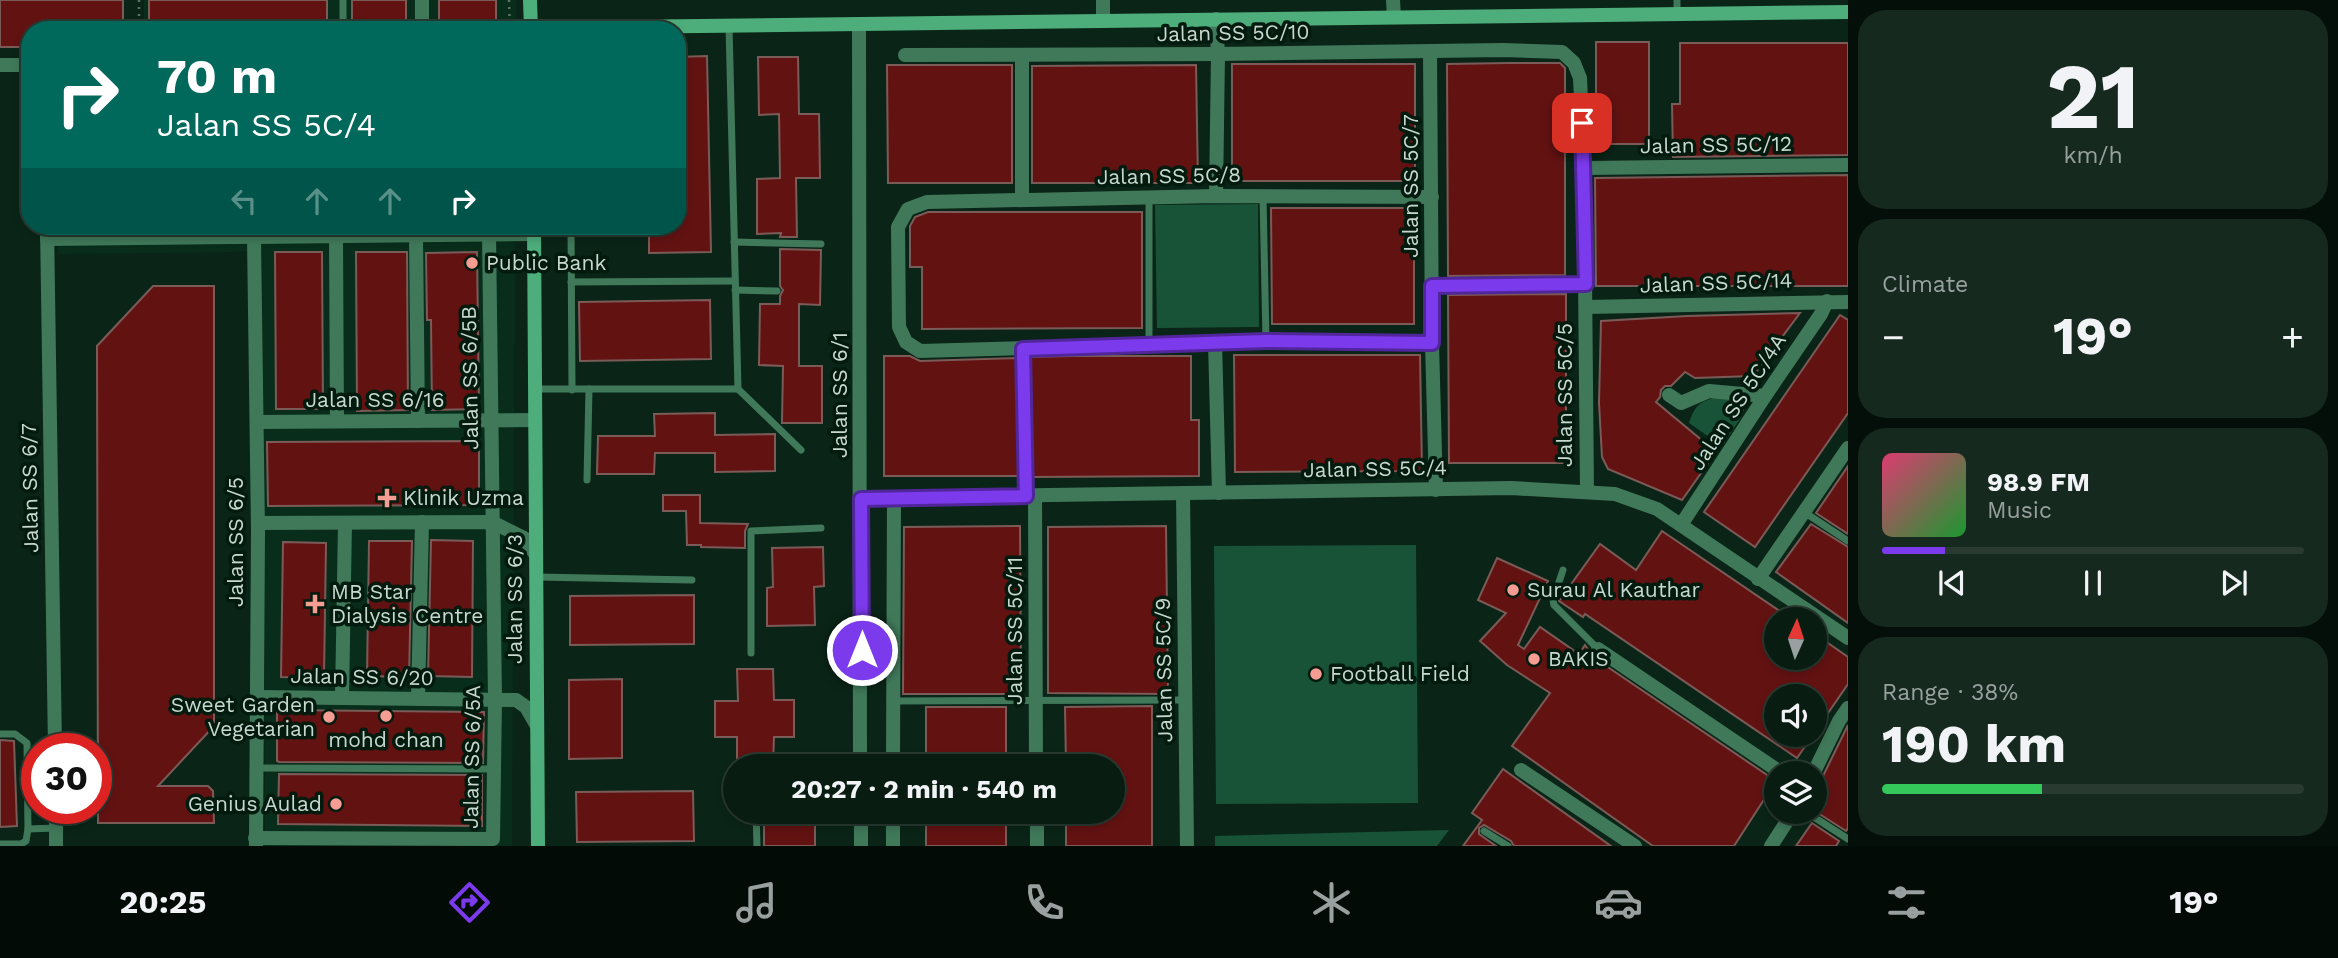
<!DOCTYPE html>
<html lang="en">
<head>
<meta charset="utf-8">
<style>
  :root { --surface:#081c11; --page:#16291f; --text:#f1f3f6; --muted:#98a19f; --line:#293a31; --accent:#7c3aed }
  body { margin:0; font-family:"Work Sans",sans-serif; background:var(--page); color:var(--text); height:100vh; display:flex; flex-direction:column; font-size:26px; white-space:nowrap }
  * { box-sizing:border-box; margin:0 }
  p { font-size:23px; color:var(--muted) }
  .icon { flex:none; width:38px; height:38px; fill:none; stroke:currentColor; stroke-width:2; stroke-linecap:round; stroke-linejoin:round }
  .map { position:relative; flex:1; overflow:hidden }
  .sheet { display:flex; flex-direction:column; gap:10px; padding:10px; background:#040f09; width:490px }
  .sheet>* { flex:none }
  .hud { position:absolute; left:21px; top:21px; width:665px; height:214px; border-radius:28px; box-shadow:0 4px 10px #0003,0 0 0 2px var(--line); background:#00695c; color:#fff; overflow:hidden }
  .needle { width:46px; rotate:3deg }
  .buttons { position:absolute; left:1764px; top:607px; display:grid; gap:14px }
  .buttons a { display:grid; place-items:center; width:63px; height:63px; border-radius:50%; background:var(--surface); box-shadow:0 4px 10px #0003,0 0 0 2px var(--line); font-size:35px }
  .speed { position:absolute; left:21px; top:733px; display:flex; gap:14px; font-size:35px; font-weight:700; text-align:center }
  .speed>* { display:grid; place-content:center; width:91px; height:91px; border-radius:50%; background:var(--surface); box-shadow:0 4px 10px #0003,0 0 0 2px var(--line); line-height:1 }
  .speed .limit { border:10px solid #d22; background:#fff; color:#111 }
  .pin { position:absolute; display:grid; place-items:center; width:60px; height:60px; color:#fff; margin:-30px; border-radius:14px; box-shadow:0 4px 10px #0006 }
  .me { position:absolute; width:77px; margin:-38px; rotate:0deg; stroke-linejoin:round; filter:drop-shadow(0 0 5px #0008) }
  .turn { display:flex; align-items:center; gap:24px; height:147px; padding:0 21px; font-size:32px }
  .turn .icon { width:91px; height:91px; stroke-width:2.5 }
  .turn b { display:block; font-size:49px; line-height:60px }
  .lanes { display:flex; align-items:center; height:66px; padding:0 21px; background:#0003; justify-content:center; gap:35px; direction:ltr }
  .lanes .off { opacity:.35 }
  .big { font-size:52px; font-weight:700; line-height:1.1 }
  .sheet .tile { flex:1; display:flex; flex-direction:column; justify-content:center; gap:10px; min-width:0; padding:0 24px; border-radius:28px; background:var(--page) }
  .sheet .dial { align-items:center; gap:0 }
  .dial b { font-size:91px; line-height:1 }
  .song { display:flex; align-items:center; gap:21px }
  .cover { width:84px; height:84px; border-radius:10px; background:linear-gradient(135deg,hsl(340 70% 55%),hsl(130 70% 35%)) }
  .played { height:7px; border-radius:4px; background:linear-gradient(90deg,var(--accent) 15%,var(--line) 15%) }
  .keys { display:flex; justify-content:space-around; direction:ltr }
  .heat { display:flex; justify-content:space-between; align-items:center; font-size:38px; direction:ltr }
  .charge { height:10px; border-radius:5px; background:linear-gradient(90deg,#34c759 38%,var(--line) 0) }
  .trip { position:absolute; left:723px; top:754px; width:402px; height:70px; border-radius:35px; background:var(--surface); box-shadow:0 4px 10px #0003,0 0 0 2px var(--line); font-weight:700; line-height:70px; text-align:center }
  .tab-bar { display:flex; height:112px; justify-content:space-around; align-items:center; background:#030b07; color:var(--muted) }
  .tab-bar .icon { width:49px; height:49px }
  .tab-bar .selected { color:var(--accent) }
  .tab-bar b { font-size:32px; color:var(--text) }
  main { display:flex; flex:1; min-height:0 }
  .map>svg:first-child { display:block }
  .built { fill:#082d1b }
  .green { fill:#185337 }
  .building { fill:#631212; stroke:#7b5b57; stroke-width:2 }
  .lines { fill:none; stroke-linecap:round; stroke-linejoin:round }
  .path { stroke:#5d7367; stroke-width:2.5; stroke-dasharray:2 5; stroke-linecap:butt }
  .lane { stroke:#40795a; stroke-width:7 }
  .street { stroke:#40795a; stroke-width:14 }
  .secondary { stroke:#4dad7b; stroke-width:14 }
  .route-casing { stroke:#51269a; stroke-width:18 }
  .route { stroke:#7c3aed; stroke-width:12 }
  .poi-dot { fill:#f59c93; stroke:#021b0e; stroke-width:2.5 }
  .labels { text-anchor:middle; stroke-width:7; stroke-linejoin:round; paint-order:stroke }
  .street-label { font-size:21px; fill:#c9d8cf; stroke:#021b0e }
  .poi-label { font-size:21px; fill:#c9d8cf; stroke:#021b0e; text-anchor:start }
</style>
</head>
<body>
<main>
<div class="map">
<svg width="1848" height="846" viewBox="0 0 1848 846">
  <rect width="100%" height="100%" fill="#0a2517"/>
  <!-- built -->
  <g class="built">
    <rect x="144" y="0" width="372" height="30"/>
    <path d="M58 226H515L512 846H265L262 250 234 252 58 254Z"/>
  </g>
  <!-- green -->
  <g class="green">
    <path d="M1258 204 1259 327 1157 328 1155 205Z"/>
    <path d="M1719 397 1737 398 1745 406 1742 416 1722 446 1689 423C1694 406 1701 400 1719 397Z"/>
    <path d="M1416 545 1418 803 1216 804 1214 546Z"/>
    <path d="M1449 830 1437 846H1215V836Z"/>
  </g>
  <!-- building -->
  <g class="building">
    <path d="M0 0H123V30H30V47H0Z"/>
    <rect x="149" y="0" width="178" height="30"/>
    <rect x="352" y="0" width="54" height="30"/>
    <rect x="439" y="0" width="57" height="30"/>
    <rect x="1596" y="42" width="53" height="102"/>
    <path d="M1680 43H1848V155L1673 157 1672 104H1680Z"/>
    <path d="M707 56 711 252 649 253V226H677V57Z"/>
    <path d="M758 57H798L799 114H819L820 178H796L797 237H780L781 233 757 234V179L780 178 779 114 759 115Z"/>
    <path d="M1509 63H1560L1565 68V275L1448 276 1447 64Z"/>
    <rect x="1232" y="64" width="183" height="117"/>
    <path d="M887 65H1012V183H888Z"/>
    <path d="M1196 65 1198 183H1032V66Z"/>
    <path d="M1848 175V286H1596L1595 178Z"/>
    <path d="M1271 208H1414V324H1272Z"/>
    <path d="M928 212H1142V328L922 329V267H910V226L915 217Z"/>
    <path d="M780 249 821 250 820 305 799 304V366H822V423H782L783 366 759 365 760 304H780V296L783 290 780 286Z"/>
    <path d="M275 252H322L323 409H276Z"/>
    <path d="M356 252H407L408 410 357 411Z"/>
    <path d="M477 252 479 409 432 410 431 320H427L426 253Z"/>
    <path d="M153 286H214V726L158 786H208L213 791 214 823H98L97 346Z"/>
    <path d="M1566 294V463H1449L1448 295Z"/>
    <path d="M710 300 711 359 580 361 579 302Z"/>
    <path d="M1800 313 1753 376 1695 378 1685 372 1671 386H1665L1661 390 1660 397 1656 402 1716 452 1682 500 1608 469 1602 457 1599 403 1601 321 1687 316Z"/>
    <path d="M1840 315 1848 320V413L1755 547 1704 512Z"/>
    <path d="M1234 355H1420L1422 471 1235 472Z"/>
    <path d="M884 356H910L920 361 1017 358 1019 476H884Z"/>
    <path d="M1072 356H1191V420H1199V476L1032 477 1029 357Z"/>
    <path d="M715 413V435L775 434V471L715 472V453H655L654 474H597L598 436H655L654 414Z"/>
    <path d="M479 441V505L268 506 267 442Z"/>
    <path d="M1848 466V534L1816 513Z"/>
    <path d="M663 495H700V523L748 524 745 531V548L701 547V545H687L686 511H663Z"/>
    <path d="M1811 524 1848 547V623L1776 572Z"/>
    <path d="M1020 526 1021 694H903L904 527Z"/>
    <path d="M1166 526 1168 694 1048 693V527Z"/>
    <path d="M1662 531 1793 620H1776V658H1815V634L1848 657V684L1815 732V696H1776V735H1813L1797 758 1585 614 1583 617 1559 601 1600 544 1636 570Z"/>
    <path d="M431 540 473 541 472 677 428 676Z"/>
    <path d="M369 541H412L409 677 367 676Z"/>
    <path d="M283 542 326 543 324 678 281 677Z"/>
    <path d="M823 547 824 586 814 587 815 625 767 626V588L773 587 772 548Z"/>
    <path d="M1497 558 1548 581 1518 645 1524 649 1540 627 1579 654 1585 645 1593 657 1776 781 1734 846H1653L1512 746 1550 693 1507 665 1480 641 1506 613 1478 600Z"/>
    <path d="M694 595V644L570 645V596Z"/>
    <path d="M737 669H773L774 700H794V737H774L773 765H737V737H715V701H738Z"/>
    <path d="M622 679V758L569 759V680Z"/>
    <path d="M1152 706V846H1066V812H1115V766H1066L1065 707Z"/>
    <rect x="926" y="707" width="80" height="59"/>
    <path d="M277 710 484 712 483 763 279 762 277 761Z"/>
    <path d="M1848 725V828L1846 831 1818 813 1820 811 1815 808V783L1822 778Z"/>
    <path d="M0 740 14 741 17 826 0 827Z"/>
    <path d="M1503 769 1611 846H1514L1511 841 1484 825 1479 828V834L1496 846H1463L1482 820 1472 813Z"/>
    <path d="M279 774 482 775V826L278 824Z"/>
    <path d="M693 791 694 841 577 842 576 792Z"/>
    <rect x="764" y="812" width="51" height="34"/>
    <rect x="926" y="812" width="80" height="34"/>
    <path d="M1812 823 1839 841 1836 846H1796Z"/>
  </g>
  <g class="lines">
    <!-- path -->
    <g class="path">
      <path d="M509 0 510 30"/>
      <path d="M139 30V0"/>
    </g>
    <!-- lane -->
    <g class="lane">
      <path d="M1677 14V0"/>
      <path d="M729 26 738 389 801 450"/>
      <path d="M343 30V0"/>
      <path d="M1263 196 1266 340"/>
      <path d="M571 226 572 390"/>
      <path d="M734 242 821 244"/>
      <path d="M571 282 735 281"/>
      <path d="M735 290 777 291"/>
      <path d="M1149 344V198"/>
      <path d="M1023 349 1026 496"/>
      <path d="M535 389H738"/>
      <path d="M587 480 589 389"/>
      <path d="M1804 512 1848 541"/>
      <path d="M1563 570 1553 600 1554 605 1598 649"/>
      <path d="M537 577 692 580"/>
      <path d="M751 653V531L821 528"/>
      <path d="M893 701 1185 700"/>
      <path d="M0 734H15L27 743 28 829 26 841 21 844H0"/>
      <path d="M257 768 494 769"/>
      <path d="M756 812 757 846"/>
      <path d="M1806 812 1848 839"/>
      <path d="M28 829 56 828"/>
      <path d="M1484 831 1508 846"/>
    </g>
    <!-- street -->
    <g class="street">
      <path d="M422 0V30"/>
      <path d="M1103 0V21"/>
      <path d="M1393 0 1394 17"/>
      <path d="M859 24 860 766"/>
      <path d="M1430 51 1432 343 1436 490"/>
      <path d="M905 55 1218 54 1503 50 1562 52 1574 63 1580 78 1584 168 1587 491"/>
      <path d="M1022 56V199"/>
      <path d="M0 65H30"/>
      <path d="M1584 168 1848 165"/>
      <path d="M1216 196 1218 54 1216 19"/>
      <path d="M1432 197 1216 196 927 202 908 209 898 227 899 327 906 342 920 351 1266 341 1432 343"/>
      <path d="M47 226 55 749"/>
      <path d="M416 235 418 421"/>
      <path d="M336 236 337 421"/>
      <path d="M254 237 258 532 256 845"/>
      <path d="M47 239 534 234"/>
      <path d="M1432 286 1586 284"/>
      <path d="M1586 307 1848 302"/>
      <path d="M1215 342 1219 493"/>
      <path d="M1669 395 1681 403 1709 391 1765 396"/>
      <path d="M257 422 535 420"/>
      <path d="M1183 493 1187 846"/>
      <path d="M1035 496 1036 766"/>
      <path d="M861 498 1511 488 1615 494 1657 509 1848 638"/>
      <path d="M258 523 492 522 524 538 536 555"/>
      <path d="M1681 525 1765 396 1821 314 1827 301"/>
      <path d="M1758 579 1848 448"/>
      <path d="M1598 649 1783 774"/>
      <path d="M257 697 516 700 526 707 537 726"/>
      <path d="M342 698 345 523"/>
      <path d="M418 699 422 522"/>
      <path d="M893 766 894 498"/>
      <path d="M1521 770 1635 846"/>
      <path d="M1813 774 1839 721 1848 708"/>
      <path d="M56 808V846"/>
      <path d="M861 812V846"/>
      <path d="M893 812V846"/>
      <path d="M1037 812V846"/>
      <path d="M255 838 493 839 495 700 489 234"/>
      <path d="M1771 846 1793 812"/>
    </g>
    <!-- secondary -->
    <g class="secondary">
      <path d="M530 0 531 30"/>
      <path d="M531 28 1848 12"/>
      <path d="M534 226 538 846"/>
    </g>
  </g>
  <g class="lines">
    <!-- route casing -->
    <g class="route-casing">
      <path id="route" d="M862 650 861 499 1026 496 1023 349 1266 341 1432 343V286L1586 284 1582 123"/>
    </g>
    <!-- route -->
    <use href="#route" class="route"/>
  </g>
  <!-- markers -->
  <g class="poi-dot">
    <circle cx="472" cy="263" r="7"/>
    <path d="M383.5 487.5h7v7h7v7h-7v7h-7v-7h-7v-7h7z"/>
    <circle cx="1513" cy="590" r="7"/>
    <path d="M311.5 593.5h7v7h7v7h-7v7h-7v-7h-7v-7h7z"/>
    <circle cx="1534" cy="659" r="7"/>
    <circle cx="1316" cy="674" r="7"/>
    <circle cx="386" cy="716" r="7"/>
    <circle cx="329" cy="717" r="7"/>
    <circle cx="336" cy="804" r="7"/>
  </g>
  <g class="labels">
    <!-- street labels -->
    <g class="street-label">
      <text transform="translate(1233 33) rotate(-1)" y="7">Jalan SS 5C/10</text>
      <text transform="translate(1716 145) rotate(-1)" y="7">Jalan SS 5C/12</text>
      <text transform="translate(1169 176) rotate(-1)" y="7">Jalan SS 5C/8</text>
      <text transform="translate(1411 186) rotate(-90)" y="7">Jalan SS 5C/7</text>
      <text transform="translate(1716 283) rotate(-2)" y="7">Jalan SS 5C/14</text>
      <text transform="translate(470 378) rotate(-91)" y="7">Jalan SS 6/5B</text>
      <text transform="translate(840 395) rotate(-90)" y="7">Jalan SS 6/1</text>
      <text transform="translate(1565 395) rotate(-90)" y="7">Jalan SS 5C/5</text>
      <text x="375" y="407">Jalan SS 6/16</text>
      <text transform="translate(1738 402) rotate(-57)" y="7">Jalan SS 5C/4A</text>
      <text transform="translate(1375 469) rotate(-1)" y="7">Jalan SS 5C/4</text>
      <text transform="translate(30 488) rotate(-91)" y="7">Jalan SS 6/7</text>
      <text transform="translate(236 542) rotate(-90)" y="7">Jalan SS 6/5</text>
      <text transform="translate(515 599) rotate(-90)" y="7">Jalan SS 6/3</text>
      <text transform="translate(1015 631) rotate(-90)" y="7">Jalan SS 5C/11</text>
      <text transform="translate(1164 670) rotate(-91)" y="7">Jalan SS 5C/9</text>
      <text transform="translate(362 677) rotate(1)" y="7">Jalan SS 6/20</text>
      <text transform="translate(472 757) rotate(-89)" y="7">Jalan SS 6/5A</text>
    </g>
    <!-- poi labels -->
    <g class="poi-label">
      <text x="486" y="270">Public Bank</text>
      <text x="403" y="505">Klinik Uzma</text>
      <text x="1527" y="597">Surau Al Kauthar</text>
      <text x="331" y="599">MB Star<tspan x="331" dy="24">Dialysis Centre</tspan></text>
      <text x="1548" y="666">BAKIS</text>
      <text x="1330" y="681">Football Field</text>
      <text x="315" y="712" text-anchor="end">Sweet Garden<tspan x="315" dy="24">Vegetarian</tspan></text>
      <text x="386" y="747" text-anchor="middle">mohd chan</text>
      <text x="322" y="811" text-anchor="end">Genius Aulad</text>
    </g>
  </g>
</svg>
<div class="buttons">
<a><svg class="needle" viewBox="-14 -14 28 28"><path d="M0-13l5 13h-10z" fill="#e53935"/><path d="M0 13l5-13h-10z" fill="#98a19f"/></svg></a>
<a><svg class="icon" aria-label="sound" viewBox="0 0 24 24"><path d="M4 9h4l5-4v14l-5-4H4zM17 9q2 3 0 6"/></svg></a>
<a><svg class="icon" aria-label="layers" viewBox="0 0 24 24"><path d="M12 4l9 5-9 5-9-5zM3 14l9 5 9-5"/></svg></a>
</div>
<div class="speed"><div class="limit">30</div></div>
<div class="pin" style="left:1582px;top:123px;background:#d93025"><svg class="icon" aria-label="arrive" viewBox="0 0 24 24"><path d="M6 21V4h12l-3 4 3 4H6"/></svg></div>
<svg class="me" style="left:862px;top:650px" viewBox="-20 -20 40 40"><circle r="17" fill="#7c3aed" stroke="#fff" stroke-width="3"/><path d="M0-11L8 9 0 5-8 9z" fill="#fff"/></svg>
<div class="trip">20:27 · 2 min · 540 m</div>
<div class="hud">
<div class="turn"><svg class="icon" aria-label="right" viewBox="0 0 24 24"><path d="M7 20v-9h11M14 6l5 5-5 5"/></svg><div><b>70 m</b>Jalan SS 5C/4</div></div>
<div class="lanes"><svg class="icon off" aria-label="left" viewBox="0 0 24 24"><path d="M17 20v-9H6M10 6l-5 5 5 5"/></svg><svg class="icon off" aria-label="ahead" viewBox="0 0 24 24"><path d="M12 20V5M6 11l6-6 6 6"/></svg><svg class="icon off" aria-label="ahead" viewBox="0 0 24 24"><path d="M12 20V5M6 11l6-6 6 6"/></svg><svg class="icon" aria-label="right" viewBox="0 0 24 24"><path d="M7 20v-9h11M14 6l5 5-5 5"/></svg></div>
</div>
</div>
<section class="sheet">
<div class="tile dial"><b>21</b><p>km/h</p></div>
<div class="tile"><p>Climate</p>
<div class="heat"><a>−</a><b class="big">19°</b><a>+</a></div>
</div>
<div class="tile">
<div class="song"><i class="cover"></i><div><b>98.9 FM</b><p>Music</p></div></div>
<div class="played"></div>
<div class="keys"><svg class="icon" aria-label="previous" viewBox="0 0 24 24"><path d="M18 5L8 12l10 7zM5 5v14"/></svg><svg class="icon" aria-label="pause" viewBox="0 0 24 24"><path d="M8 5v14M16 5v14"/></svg><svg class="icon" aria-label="next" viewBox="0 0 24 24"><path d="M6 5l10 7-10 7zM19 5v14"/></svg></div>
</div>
<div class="tile"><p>Range · 38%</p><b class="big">190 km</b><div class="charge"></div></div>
</section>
</main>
<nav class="tab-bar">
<b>20:25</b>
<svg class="icon selected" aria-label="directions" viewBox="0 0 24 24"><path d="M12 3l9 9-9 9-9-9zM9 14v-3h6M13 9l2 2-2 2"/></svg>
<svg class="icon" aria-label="music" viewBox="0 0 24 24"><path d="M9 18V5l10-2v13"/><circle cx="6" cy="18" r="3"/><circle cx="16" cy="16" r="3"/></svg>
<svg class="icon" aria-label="phone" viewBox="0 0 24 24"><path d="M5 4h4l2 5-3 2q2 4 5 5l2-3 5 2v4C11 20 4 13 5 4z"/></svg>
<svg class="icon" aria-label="climate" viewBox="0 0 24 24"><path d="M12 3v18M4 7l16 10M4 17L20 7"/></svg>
<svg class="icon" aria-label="car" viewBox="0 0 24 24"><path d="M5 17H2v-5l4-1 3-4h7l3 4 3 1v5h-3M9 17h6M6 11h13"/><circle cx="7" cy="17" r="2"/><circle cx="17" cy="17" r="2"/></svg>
<svg class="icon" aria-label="filters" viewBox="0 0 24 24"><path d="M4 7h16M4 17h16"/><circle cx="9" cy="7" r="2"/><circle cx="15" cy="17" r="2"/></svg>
<b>19°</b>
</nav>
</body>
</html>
